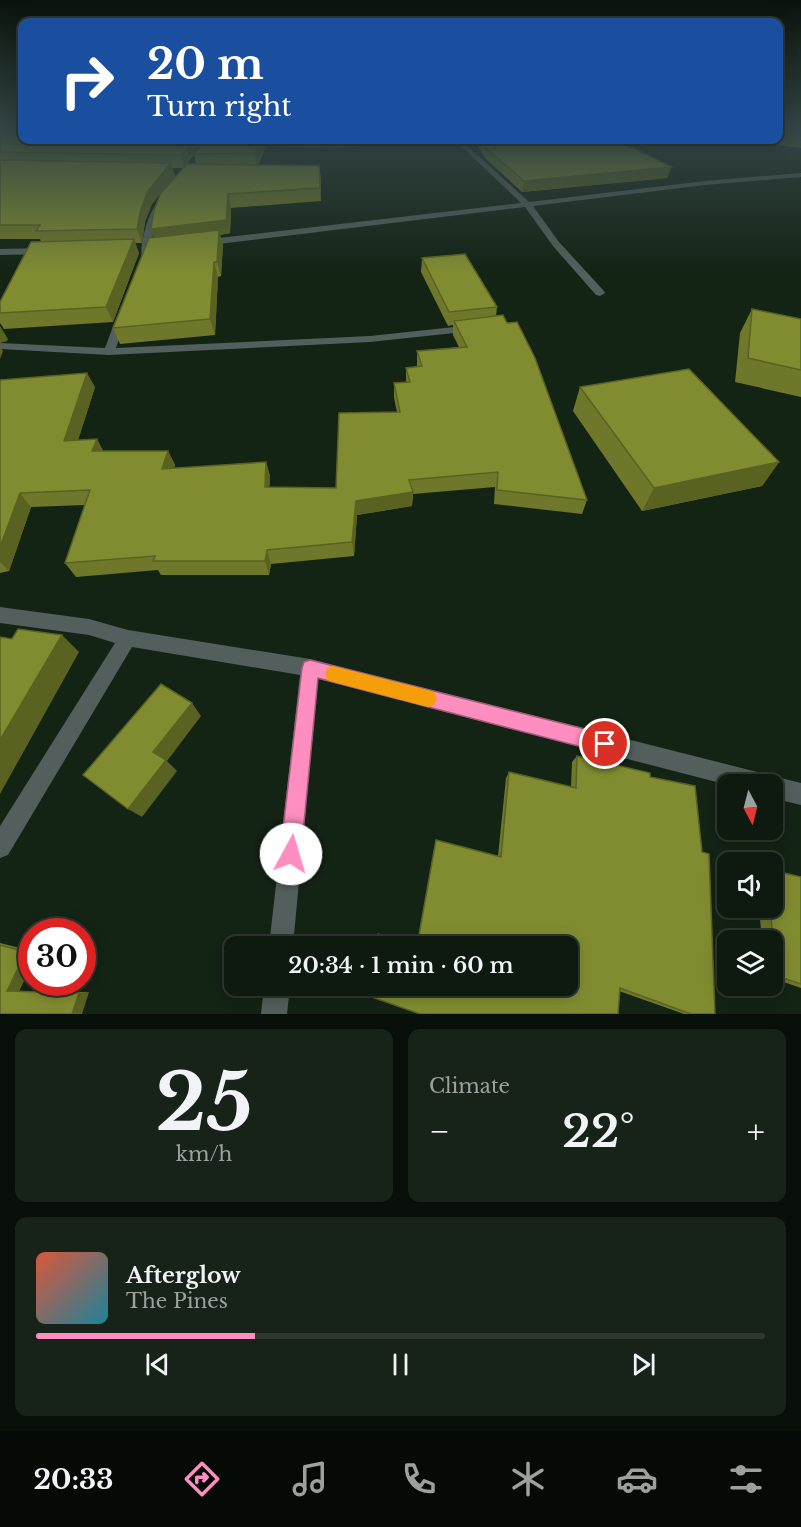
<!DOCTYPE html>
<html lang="en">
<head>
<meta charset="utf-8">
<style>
  :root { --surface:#0e1a0f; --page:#172318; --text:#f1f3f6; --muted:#9ba19e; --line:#2e382f; --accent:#fd8ebf }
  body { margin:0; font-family:"Libre Baskerville",serif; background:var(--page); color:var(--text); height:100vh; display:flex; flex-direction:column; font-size:22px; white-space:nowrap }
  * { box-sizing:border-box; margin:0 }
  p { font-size:20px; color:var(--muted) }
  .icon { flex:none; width:33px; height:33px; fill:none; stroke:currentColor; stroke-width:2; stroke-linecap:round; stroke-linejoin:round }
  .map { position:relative; height:1014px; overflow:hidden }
  .side { display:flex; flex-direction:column; gap:15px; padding:15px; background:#080e08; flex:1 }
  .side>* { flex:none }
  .guide { position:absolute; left:18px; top:18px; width:765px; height:126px; border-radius:12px; box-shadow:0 3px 15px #0003,0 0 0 2px var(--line); background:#1a4fa0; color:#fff; overflow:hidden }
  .needle { width:39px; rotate:173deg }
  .buttons { position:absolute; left:717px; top:774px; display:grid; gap:12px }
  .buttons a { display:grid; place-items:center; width:66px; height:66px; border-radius:12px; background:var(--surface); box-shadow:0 3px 15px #0003,0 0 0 2px var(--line); font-size:30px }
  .speed { position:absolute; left:18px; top:918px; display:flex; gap:12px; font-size:30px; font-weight:700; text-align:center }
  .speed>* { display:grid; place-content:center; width:78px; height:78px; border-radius:50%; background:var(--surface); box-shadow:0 3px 15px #0003,0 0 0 2px var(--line); line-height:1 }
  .speed .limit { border:9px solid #d22; background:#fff; color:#111 }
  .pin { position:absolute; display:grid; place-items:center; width:51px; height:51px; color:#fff; margin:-26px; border:3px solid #fff; border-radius:50%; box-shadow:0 2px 6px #0007 }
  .me { position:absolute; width:66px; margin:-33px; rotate:6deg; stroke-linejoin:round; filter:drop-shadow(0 0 4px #0008) }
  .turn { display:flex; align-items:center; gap:21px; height:126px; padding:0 30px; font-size:27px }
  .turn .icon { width:78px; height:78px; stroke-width:2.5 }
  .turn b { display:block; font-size:42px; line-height:51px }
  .big { font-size:45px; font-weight:600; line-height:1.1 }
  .side .card { flex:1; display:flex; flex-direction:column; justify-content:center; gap:9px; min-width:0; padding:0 21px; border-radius:12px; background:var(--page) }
  .side .dial { align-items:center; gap:0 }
  .dial b { font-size:78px; line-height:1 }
  .song { display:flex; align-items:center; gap:18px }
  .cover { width:72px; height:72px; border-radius:9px; background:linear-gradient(135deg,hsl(10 70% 55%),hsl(190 70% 35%)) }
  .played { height:6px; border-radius:3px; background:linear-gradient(90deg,var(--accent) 30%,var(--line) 30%) }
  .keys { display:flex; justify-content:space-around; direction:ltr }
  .heat { display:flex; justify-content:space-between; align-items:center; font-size:33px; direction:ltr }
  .side .tiles { flex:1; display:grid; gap:15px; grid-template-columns:1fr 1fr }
  .card:last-child { grid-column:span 2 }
  .trip { position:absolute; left:224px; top:936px; width:354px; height:60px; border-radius:12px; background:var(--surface); box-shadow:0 3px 15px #0003,0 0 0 2px var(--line); font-weight:600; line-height:60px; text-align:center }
  .tab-bar { display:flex; height:96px; justify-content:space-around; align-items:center; background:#060a06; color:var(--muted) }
  .tab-bar .icon { width:42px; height:42px }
  .tab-bar .on { color:var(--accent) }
  .tab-bar b { font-size:27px; color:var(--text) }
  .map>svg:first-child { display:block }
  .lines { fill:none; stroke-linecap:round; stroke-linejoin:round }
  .minor { fill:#535f5c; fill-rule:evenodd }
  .wall { fill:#6f782a; fill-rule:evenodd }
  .shaded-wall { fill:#5a6222 }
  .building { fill:#818c31; stroke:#5a6222; stroke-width:1.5 }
  .route { fill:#fd8ebf; stroke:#a45c7c; stroke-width:1.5 }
  .slow { fill:#f59e0b }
</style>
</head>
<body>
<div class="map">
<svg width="801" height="1014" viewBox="0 0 801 1014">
  <rect width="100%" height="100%" fill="#132314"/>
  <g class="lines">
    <!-- minor -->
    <g class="minor">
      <path d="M419 140H452L333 148 245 146 242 144 245 142 333 144Z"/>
      <path d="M455 140H461L529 202 705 181 801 173V177L705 185 533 206 559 242 604 291 605 293 600 296 596 295 553 246 525 207 202 246 197 243 202 240 521 203Z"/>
      <path d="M159 203 163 205 154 227 150 257 142 259C139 247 148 209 159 203Z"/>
      <path d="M0 249 46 248 51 251 46 254 0 255Z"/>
      <path d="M122 313 127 316 116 348 370 336 473 325 478 328 473 331 370 342 109 355 0 349V343L105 348 117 316Z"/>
      <path d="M0 607 89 619 128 630 310 659 801 783V805L772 798V784L728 785 318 679 293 946H269L300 675 132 647 8 855 0 858V826L115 643 89 635 0 623Z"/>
      <path d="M264 986H290L287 1014H261Z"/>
    </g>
  </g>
  <!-- wall -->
  <g class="wall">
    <path d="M0 132 198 140 199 147 205 140H269H264L265 149 258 165 321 178V201L231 208 230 233 220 235 223 244 221 276 218 277 215 335 120 344 113 328 154 237 151 229 183 168H172L175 176 152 204 145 222 142 243H135L139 253 113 322 4 329 0 323V302L41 242 40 239H0ZM194 154 196 164H187Z"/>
    <path d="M778 132H801V148L739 140H778Z"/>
    <path d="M474 140H617L671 167 667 178 522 192 486 159Z"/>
    <path d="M639 140H729L673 144Z"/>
    <path d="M422 258 497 307 496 316 587 500 582 514 494 504 495 487 413 494 412 506 357 515 354 556 271 564 269 575H161L158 570 76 577 65 563 85 505 31 507 9 571 0 573V380L95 387 78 440 103 451H168L175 465 174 468 266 462 270 476 269 487 336 488 397 412 394 398V383L406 382V368L417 367V351L459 347 453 335V325L448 326 421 272Z"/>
    <path d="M752 309 801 319V397L735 382 740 333Z"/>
    <path d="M580 387 779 462 762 486 642 511 573 411Z"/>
    <path d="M577 756 650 777 715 1014H684L619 991 375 946H417L498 856 506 778 509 772 571 787 572 762Z"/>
    <path d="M801 877V988L772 978V940H762L759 908H772Z"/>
    <path d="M0 943 32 951V964L19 991 89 992 0 1014Z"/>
  </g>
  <!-- shaded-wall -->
  <g class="shaded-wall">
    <path d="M193 140H198L200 147 184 168 181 155Z"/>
    <path d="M261 140H264L265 149 257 167 255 153Z"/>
    <path d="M674 140H729L673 144Z"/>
    <path d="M171 163 175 176 152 204 145 222 142 243 137 229 141 209 148 191Z"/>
    <path d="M319 166 321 178V201L320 188Z"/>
    <path d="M671 167 667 178 522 192 524 181Z"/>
    <path d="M228 194 231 208 230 233 220 235 223 244 221 276 217 262 156 242 151 229Z"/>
    <path d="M134 239 139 253 113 322 106 307Z"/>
    <path d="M214 262 218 277 215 335 210 319Z"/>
    <path d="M0 326 8 339 7 341 0 343Z"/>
    <path d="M0 347 3 351 0 359Z"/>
    <path d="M87 373 95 387 73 456 64 441Z"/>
    <path d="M97 439 105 454 92 451Z"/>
    <path d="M168 451 175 465 169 483 162 469Z"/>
    <path d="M266 462 270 476 269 501 265 487Z"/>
    <path d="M779 462 762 486 642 511 654 488Z"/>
    <path d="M413 492 412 506 357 515 354 556 352 542 356 501Z"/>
    <path d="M20 493 31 507 9 571 0 562V547Z"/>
    <path d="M267 550 271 564 269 575 265 561Z"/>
    <path d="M62 635 79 652 0 794V740Z"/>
    <path d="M192 703 201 716 167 761 177 771 142 817 128 809 153 752Z"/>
    <path d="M26 952H32V964L19 991H7Z"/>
    <path d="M89 992 82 1014H72L79 993Z"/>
  </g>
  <!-- building -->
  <g class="building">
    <path d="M0 132H22V140H193L181 155 0 152Z"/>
    <path d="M778 132H801V140L778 137Z"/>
    <path d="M205 140H261L255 153 194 154Z"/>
    <path d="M481 140H617L671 167 524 181 487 149Z"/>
    <path d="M0 160 171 163 148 191 141 209 137 229 36 231 40 225H0Z"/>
    <path d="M187 164 319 166 320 188 228 194 226 220 151 229 154 210 161 193Z"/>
    <path d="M219 230 217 262H214L210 319 113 328 149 238Z"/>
    <path d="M134 239 106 307 0 313V302L31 242Z"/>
    <path d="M465 254 497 307 449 312 422 258Z"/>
    <path d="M752 309 801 319V370L748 358Z"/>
    <path d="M503 315 507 323 517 322 535 358 587 500 497 490 498 472 409 480 413 492 356 501 352 542 267 550 265 561H153L155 556 65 563 90 490 20 493 0 547V380L87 373 64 441 97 439 92 451H168L162 469 266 462 265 487 336 488 339 413 400 412 394 383 410 382 406 368 422 366 417 351 467 347 454 321Z"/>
    <path d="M689 369 779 462 654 488 580 387Z"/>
    <path d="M18 629 62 635 0 740V637L12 639Z"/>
    <path d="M161 684 192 703 153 752 166 760 128 809 83 775Z"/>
    <path d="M577 756 650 773V777L695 786 702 852 709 854 715 1014H691L620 988 618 1014H420L363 994 365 986H567V946H417L436 840 501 857 509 772 576 788Z"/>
    <path d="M772 870 801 877V984L777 976 770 908H772Z"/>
    <path d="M378 934 417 946H375Z"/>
    <path d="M0 945 26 952 7 991 79 993 72 1014H0Z"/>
  </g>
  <!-- sky -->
  <linearGradient id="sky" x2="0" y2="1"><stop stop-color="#0a130b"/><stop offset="0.48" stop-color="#334545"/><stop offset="1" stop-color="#334545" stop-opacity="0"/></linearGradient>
  <rect width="801" height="274" fill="url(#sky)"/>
  <!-- route -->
  <path class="route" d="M310 660 605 734 612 737 614 744 612 750 605 753 318 678 301 854 298 861 291 864 283 861 280 854 302 668 304 662Z"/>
  <!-- slow -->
  <path class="slow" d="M333 666 428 690 434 692 437 698 434 705 428 707 333 682 327 680 325 674 327 668Z"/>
</svg>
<div class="buttons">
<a><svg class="needle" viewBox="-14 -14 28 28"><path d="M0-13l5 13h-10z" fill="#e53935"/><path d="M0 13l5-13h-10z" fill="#9ba19e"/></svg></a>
<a><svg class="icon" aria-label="sound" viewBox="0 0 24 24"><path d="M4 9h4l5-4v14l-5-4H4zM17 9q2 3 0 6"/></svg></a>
<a><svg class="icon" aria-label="layers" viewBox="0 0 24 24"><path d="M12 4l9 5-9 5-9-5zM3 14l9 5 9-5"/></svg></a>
</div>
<div class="speed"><div class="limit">30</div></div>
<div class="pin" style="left:605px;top:744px;background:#d93025"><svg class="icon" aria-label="arrive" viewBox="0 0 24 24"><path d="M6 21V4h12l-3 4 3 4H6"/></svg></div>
<svg class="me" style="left:291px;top:854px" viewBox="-20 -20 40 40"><circle r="19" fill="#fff"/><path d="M0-13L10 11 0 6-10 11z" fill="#fd8ebf"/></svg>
<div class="trip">20:34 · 1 min · 60 m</div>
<div class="guide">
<div class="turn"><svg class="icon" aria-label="right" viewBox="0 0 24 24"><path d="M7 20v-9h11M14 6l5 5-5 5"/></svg><div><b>20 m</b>Turn right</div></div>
</div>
</div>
<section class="side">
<div class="tiles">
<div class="card dial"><b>25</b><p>km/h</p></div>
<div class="card"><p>Climate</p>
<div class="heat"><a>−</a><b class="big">22°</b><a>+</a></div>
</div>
<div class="card">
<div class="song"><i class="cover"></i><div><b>Afterglow</b><p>The Pines</p></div></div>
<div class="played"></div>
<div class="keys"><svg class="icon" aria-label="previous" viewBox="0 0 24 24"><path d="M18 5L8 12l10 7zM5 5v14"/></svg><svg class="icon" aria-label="pause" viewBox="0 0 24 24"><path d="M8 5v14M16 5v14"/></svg><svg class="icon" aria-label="next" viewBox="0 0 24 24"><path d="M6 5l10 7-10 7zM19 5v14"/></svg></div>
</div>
</div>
</section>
<nav class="tab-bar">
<b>20:33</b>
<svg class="icon on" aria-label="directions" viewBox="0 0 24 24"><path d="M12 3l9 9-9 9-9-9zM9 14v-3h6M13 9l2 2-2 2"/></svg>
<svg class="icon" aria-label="music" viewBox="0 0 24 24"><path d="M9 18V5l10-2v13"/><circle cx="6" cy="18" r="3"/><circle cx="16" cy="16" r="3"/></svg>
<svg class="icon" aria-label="phone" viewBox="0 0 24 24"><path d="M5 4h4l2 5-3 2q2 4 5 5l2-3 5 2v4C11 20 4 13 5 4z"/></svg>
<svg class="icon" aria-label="climate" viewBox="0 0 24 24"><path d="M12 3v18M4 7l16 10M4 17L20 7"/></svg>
<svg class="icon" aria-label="car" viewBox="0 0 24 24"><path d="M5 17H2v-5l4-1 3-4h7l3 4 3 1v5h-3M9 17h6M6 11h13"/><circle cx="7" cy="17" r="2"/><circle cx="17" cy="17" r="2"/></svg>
<svg class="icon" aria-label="filters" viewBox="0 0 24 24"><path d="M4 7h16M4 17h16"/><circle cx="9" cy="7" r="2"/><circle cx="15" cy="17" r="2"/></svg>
</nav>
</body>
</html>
